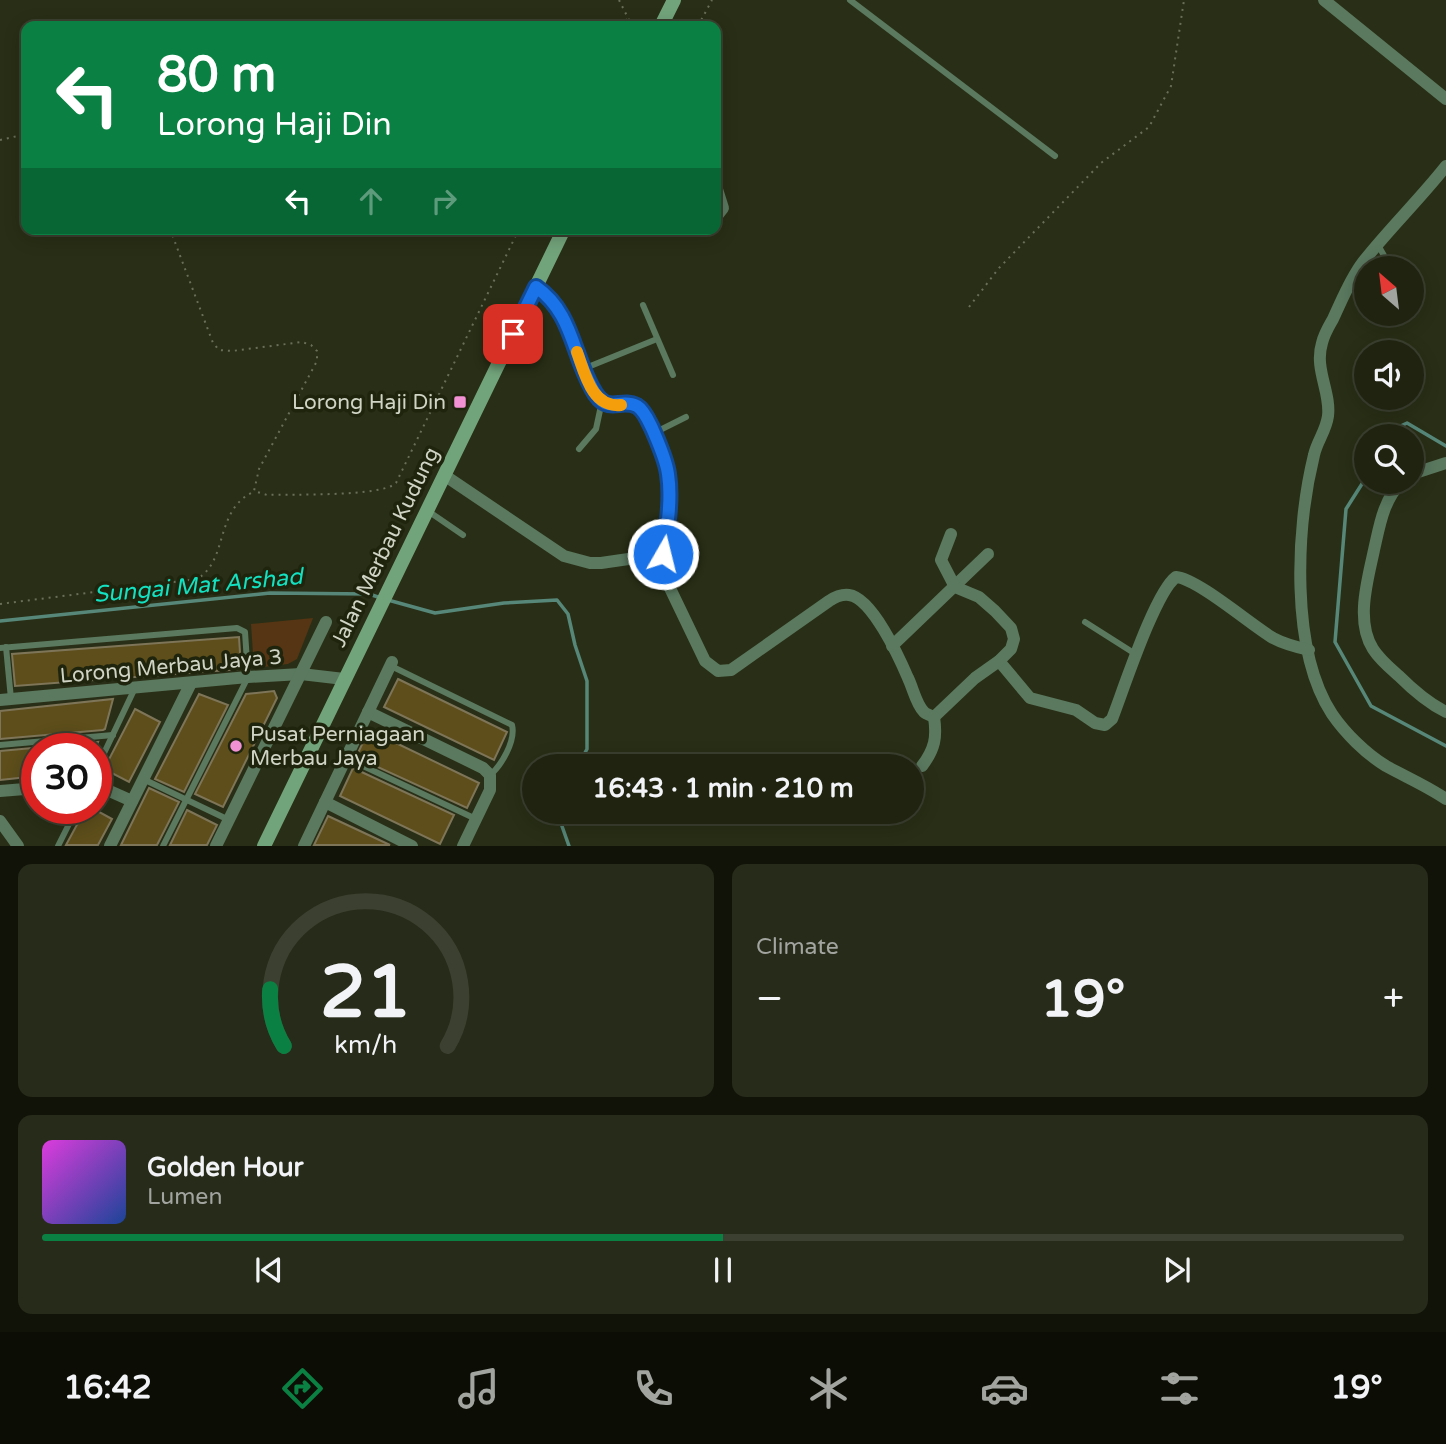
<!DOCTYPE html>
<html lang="en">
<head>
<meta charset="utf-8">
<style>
  :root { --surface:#1f2310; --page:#272b19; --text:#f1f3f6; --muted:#a1a49f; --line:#3c4030; --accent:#0b8043 }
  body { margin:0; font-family:"Varela Round",sans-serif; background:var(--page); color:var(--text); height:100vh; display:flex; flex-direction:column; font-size:26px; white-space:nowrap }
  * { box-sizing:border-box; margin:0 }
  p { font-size:23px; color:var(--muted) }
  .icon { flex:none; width:38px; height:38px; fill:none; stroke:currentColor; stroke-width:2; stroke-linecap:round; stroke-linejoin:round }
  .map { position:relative; height:846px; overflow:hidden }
  .side { display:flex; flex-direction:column; gap:18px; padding:18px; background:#111309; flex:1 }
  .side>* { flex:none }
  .guide { position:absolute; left:21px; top:21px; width:700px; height:214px; border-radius:14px; box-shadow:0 4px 18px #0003,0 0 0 2px var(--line); background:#0b8043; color:#fff; overflow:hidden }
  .needle { width:46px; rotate:332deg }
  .controls { position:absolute; left:1354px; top:256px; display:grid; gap:14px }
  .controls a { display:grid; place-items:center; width:70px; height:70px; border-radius:50%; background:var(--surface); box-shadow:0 4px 18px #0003,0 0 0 2px var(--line); font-size:35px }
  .speed { position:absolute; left:21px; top:733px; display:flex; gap:14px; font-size:35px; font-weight:700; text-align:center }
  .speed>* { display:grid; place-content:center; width:91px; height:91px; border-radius:50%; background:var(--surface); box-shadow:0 4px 18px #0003,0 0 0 2px var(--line); line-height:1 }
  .speed .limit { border:10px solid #d22; background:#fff; color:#111 }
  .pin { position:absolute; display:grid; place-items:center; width:60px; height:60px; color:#fff; margin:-30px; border-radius:14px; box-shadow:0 4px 10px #0006 }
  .me { position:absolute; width:77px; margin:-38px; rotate:8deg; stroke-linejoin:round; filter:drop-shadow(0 0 5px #0008) }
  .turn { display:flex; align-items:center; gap:24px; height:147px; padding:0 21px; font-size:32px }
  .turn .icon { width:91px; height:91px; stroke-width:2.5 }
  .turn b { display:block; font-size:49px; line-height:60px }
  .lanes { display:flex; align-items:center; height:66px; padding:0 21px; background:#0003; justify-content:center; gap:35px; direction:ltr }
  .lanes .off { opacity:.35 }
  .big { font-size:52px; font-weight:700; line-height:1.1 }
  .side .card { flex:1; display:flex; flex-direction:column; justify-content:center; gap:10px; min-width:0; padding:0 24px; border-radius:14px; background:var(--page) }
  .side .dial { align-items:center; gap:0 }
  .dial svg { height:182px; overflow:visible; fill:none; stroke:var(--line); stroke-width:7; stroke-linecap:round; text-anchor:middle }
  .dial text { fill:var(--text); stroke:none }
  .song { display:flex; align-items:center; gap:21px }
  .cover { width:84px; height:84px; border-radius:10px; background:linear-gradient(135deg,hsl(300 70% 55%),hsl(220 70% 35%)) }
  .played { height:7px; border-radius:4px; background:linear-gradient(90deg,var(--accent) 50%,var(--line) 50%) }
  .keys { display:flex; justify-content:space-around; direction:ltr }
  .heat { display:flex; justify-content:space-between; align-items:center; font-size:38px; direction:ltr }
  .side .tiles { flex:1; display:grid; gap:18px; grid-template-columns:1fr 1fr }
  .card:last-child { grid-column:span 2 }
  .trip { position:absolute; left:522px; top:754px; width:402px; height:70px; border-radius:35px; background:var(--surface); box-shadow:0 4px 18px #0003,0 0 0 2px var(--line); font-weight:700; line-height:70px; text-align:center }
  .dock { display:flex; height:112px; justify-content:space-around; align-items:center; background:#0c0e06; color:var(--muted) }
  .dock .icon { width:49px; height:49px }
  .dock .selected { color:var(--accent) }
  .dock b { font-size:32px; color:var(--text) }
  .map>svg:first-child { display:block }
  .green { fill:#553513 }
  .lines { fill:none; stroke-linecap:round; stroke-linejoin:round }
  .stream { stroke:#568779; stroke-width:3.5 }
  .building { fill:#5d4e1b; stroke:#7e7559; stroke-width:2 }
  .path { stroke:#6a6f5a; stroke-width:2; stroke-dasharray:2 5; stroke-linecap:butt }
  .service { stroke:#5a795f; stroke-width:6 }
  .minor { stroke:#5a795f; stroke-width:12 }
  .secondary { stroke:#72a47b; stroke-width:14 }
  .route-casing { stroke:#114b97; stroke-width:18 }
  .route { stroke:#1a73e8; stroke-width:12 }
  .slow { stroke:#f59e0b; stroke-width:12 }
  .poi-dot { fill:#f391d5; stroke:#1f250d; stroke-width:2.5 }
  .labels { text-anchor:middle; stroke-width:7; stroke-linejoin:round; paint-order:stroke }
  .poi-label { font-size:21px; fill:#d0d4c5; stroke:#1f250d; text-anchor:end }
  .street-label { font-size:21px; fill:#d0d4c5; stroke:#1f250d }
  .water-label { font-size:23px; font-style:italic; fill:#12e2c2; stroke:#1f250d }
</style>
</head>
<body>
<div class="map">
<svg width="1446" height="846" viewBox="0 0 1446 846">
  <rect width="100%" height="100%" fill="#292f16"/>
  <!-- green -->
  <path class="green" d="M313 618 297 659 288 664 254 668 251 624Z"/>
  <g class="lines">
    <!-- stream -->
    <g class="stream">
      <path d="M1386 436 1388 432 1407 423 1446 446"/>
      <path d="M1367 476 1346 509 1335 642 1371 706 1446 746"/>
      <path d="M388 600 435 613 504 603 557 600 568 614 575 645 587 681V749L578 766"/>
      <path d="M0 621 270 593 369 594 381 598"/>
      <path d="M557 812 569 846"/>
    </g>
  </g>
  <!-- building -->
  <g class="building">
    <path d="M239 637 241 669 15 686 12 654Z"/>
    <path d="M398 679 507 732 494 760 384 707Z"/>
    <path d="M274 691 277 698 223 807 195 794 246 694Z"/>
    <path d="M199 694 228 705 184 792 155 779Z"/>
    <path d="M113 699 105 729 103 730 0 739V711Z"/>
    <path d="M135 709 160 722 129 782 104 769Z"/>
    <path d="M369 730 479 783 467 808 356 757Z"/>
    <path d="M98 742 95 749H37V776L0 780V751Z"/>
    <path d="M353 768 454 815 440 844 340 796Z"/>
    <path d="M149 788 179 802 157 845H121Z"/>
    <path d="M86 808H92L112 819 98 845H66Z"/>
    <path d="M187 810 217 825 207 845H170Z"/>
    <path d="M328 816 390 845H314Z"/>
  </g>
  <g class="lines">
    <!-- path -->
    <g class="path">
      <path d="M619 0 632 26"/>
      <path d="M622 26 627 19"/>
      <path d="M698 26 712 0"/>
      <path d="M0 140 26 134"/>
      <path d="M170 229 213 343 219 350 232 351 302 342 311 345 317 351V361L259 469 254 491 267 495C291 494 382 497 396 483L519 229"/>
      <path d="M969 307 999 268 1101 163 1149 127 1171 86 1184 0"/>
      <path d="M0 604 197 579C229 560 214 511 253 492"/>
    </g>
    <!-- service -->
    <g class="service">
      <path d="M850 0 1055 156"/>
      <path d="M1378 245 1386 259 1381 268"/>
      <path d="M643 305 673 375"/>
      <path d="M583 369 657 339"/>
      <path d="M654 433 686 417"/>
      <path d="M579 449 596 429 602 401"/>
      <path d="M428 511 463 535"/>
      <path d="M1085 622 1137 655"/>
      <path d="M6 647 11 699"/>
      <path d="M0 648 237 628 245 632 248 677 163 846"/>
      <path d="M391 666 512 725C516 741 501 766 490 775"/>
      <path d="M0 745 113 735"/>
      <path d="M346 758 476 819"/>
      <path d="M96 770 135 688"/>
      <path d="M143 779 229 820"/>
      <path d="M58 846 77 808"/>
    </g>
    <!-- minor -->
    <g class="minor">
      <path d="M1324 0 1446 99"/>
      <path d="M1446 166C1420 199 1389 229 1363 262 1350 279 1342 300 1333 319 1329 326 1324 334 1322 343 1314 369 1331 392 1328 416 1326 431 1317 441 1314 455 1296 528 1290 650 1332 714 1345 733 1366 754 1386 766 1406 777 1427 786 1446 799"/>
      <path d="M716 186 723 208 716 217"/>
      <path d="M535 287C568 309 572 342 586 376 589 383 593 395 599 400 610 408 624 404 637 405L649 422 668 473V508L663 554 668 584 705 661 718 671 731 670 829 601C835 597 841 594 849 595 872 598 899 657 908 678 913 688 916 704 924 712 926 714 932 716 934 717"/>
      <path d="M1412 474 1446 463"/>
      <path d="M444 475 564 556 590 563H601L663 554"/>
      <path d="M1402 481C1383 501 1380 524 1374 550 1368 579 1355 621 1373 649 1380 660 1390 668 1399 676 1413 690 1428 703 1446 712"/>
      <path d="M892 646 988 554"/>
      <path d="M999 661 1030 698 1076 710 1095 723 1105 725 1112 719C1123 691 1155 592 1176 577 1198 579 1251 625 1273 638 1284 644 1296 647 1309 650"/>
      <path d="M0 700 248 677 301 674 344 679"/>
      <path d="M368 712 483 768 490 775V790L463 846"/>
      <path d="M934 717 975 678 999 661 1011 649 1014 639 1011 628 995 611 979 597 955 587 941 560 951 534"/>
      <path d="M922 766C935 749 937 737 934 717"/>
      <path d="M96 785 132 801"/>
      <path d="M0 791 37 788"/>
      <path d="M325 802 412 846"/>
      <path d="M0 821 18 846"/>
      <path d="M110 846 191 683"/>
      <path d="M216 846 326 622"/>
      <path d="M304 846 392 662"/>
    </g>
    <!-- secondary -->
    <g class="secondary">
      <path d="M661 26 674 0"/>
      <path d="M264 846 564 229"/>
    </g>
  </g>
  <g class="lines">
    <!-- route casing -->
    <g class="route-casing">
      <path id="route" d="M513 334 536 287C572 312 572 352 592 388 607 417 619 397 637 406 644 410 649 422 652 428 658 442 666 459 668 474 672 500 667 529 663 554"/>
    </g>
    <!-- route -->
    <use href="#route" class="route"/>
    <!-- slow -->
    <path class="slow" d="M577 352C585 374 592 408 621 405"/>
  </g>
  <!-- markers -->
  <g class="poi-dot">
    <rect x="453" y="395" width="14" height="14" rx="3.5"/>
    <circle cx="236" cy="746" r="7"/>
  </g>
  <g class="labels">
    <!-- poi labels -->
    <g class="poi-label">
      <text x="446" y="409">Lorong Haji Din</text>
      <text x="250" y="741" text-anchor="start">Pusat Perniagaan<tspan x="250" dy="24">Merbau Jaya</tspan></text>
    </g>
    <!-- street labels -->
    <g class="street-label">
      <text transform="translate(385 547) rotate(-64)" y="7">Jalan Merbau Kudung</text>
      <text transform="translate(171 666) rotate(-5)" y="7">Lorong Merbau Jaya 3</text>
    </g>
    <!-- water labels -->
    <g class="water-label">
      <text transform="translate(198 585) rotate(-5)" y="8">Sungai Mat Arshad</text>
    </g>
  </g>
</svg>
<div class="controls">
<a><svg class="needle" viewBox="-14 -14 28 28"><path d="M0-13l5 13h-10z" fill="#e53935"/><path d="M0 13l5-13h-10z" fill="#a1a49f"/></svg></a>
<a><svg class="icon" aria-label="sound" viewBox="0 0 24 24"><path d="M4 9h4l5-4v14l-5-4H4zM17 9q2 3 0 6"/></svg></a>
<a><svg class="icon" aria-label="search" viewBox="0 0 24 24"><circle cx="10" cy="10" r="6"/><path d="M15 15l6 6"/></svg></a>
</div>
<div class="speed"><div class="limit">30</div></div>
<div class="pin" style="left:513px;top:334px;background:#d93025"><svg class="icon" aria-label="arrive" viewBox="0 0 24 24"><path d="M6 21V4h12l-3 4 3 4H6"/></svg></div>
<svg class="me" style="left:663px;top:554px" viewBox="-20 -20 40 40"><circle r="17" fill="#1a73e8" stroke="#fff" stroke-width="3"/><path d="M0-11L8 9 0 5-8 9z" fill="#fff"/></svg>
<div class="trip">16:43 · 1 min · 210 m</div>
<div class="guide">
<div class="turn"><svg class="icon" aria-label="left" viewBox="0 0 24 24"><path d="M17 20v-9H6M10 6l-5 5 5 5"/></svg><div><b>80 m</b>Lorong Haji Din</div></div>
<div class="lanes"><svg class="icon" aria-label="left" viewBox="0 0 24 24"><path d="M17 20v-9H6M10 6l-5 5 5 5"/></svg><svg class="icon off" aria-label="ahead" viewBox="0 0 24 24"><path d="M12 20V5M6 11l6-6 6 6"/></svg><svg class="icon off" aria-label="right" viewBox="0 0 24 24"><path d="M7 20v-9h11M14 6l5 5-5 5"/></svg></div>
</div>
</div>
<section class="side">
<div class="tiles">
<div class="card dial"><svg viewBox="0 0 100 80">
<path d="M14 69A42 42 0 1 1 86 69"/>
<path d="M14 69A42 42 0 0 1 8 44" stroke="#0b8043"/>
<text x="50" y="56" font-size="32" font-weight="700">21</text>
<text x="50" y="72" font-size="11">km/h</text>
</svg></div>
<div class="card"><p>Climate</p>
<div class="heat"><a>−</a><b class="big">19°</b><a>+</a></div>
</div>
<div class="card">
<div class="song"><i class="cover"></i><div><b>Golden Hour</b><p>Lumen</p></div></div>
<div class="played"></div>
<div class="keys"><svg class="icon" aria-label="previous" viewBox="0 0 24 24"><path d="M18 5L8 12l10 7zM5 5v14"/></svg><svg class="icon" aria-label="pause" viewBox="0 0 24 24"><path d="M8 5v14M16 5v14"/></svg><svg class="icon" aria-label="next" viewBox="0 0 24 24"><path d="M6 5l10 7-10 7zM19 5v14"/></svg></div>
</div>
</div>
</section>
<nav class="dock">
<b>16:42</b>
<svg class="icon selected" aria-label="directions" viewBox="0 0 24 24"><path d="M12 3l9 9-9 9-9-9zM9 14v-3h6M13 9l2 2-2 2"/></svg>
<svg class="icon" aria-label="music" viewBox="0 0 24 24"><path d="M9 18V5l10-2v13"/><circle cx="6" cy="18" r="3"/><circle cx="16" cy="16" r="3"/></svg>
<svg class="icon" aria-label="phone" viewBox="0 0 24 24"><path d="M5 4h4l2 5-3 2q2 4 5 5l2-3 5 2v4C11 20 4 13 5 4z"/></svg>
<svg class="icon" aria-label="climate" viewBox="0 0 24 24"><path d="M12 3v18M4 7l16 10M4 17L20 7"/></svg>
<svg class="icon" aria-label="car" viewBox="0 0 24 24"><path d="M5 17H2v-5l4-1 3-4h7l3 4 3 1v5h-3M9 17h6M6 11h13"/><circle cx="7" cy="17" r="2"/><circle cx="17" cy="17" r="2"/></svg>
<svg class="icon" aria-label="filters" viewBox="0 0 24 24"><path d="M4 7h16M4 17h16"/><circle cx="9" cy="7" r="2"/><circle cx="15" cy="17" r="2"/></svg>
<b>19°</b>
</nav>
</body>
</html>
